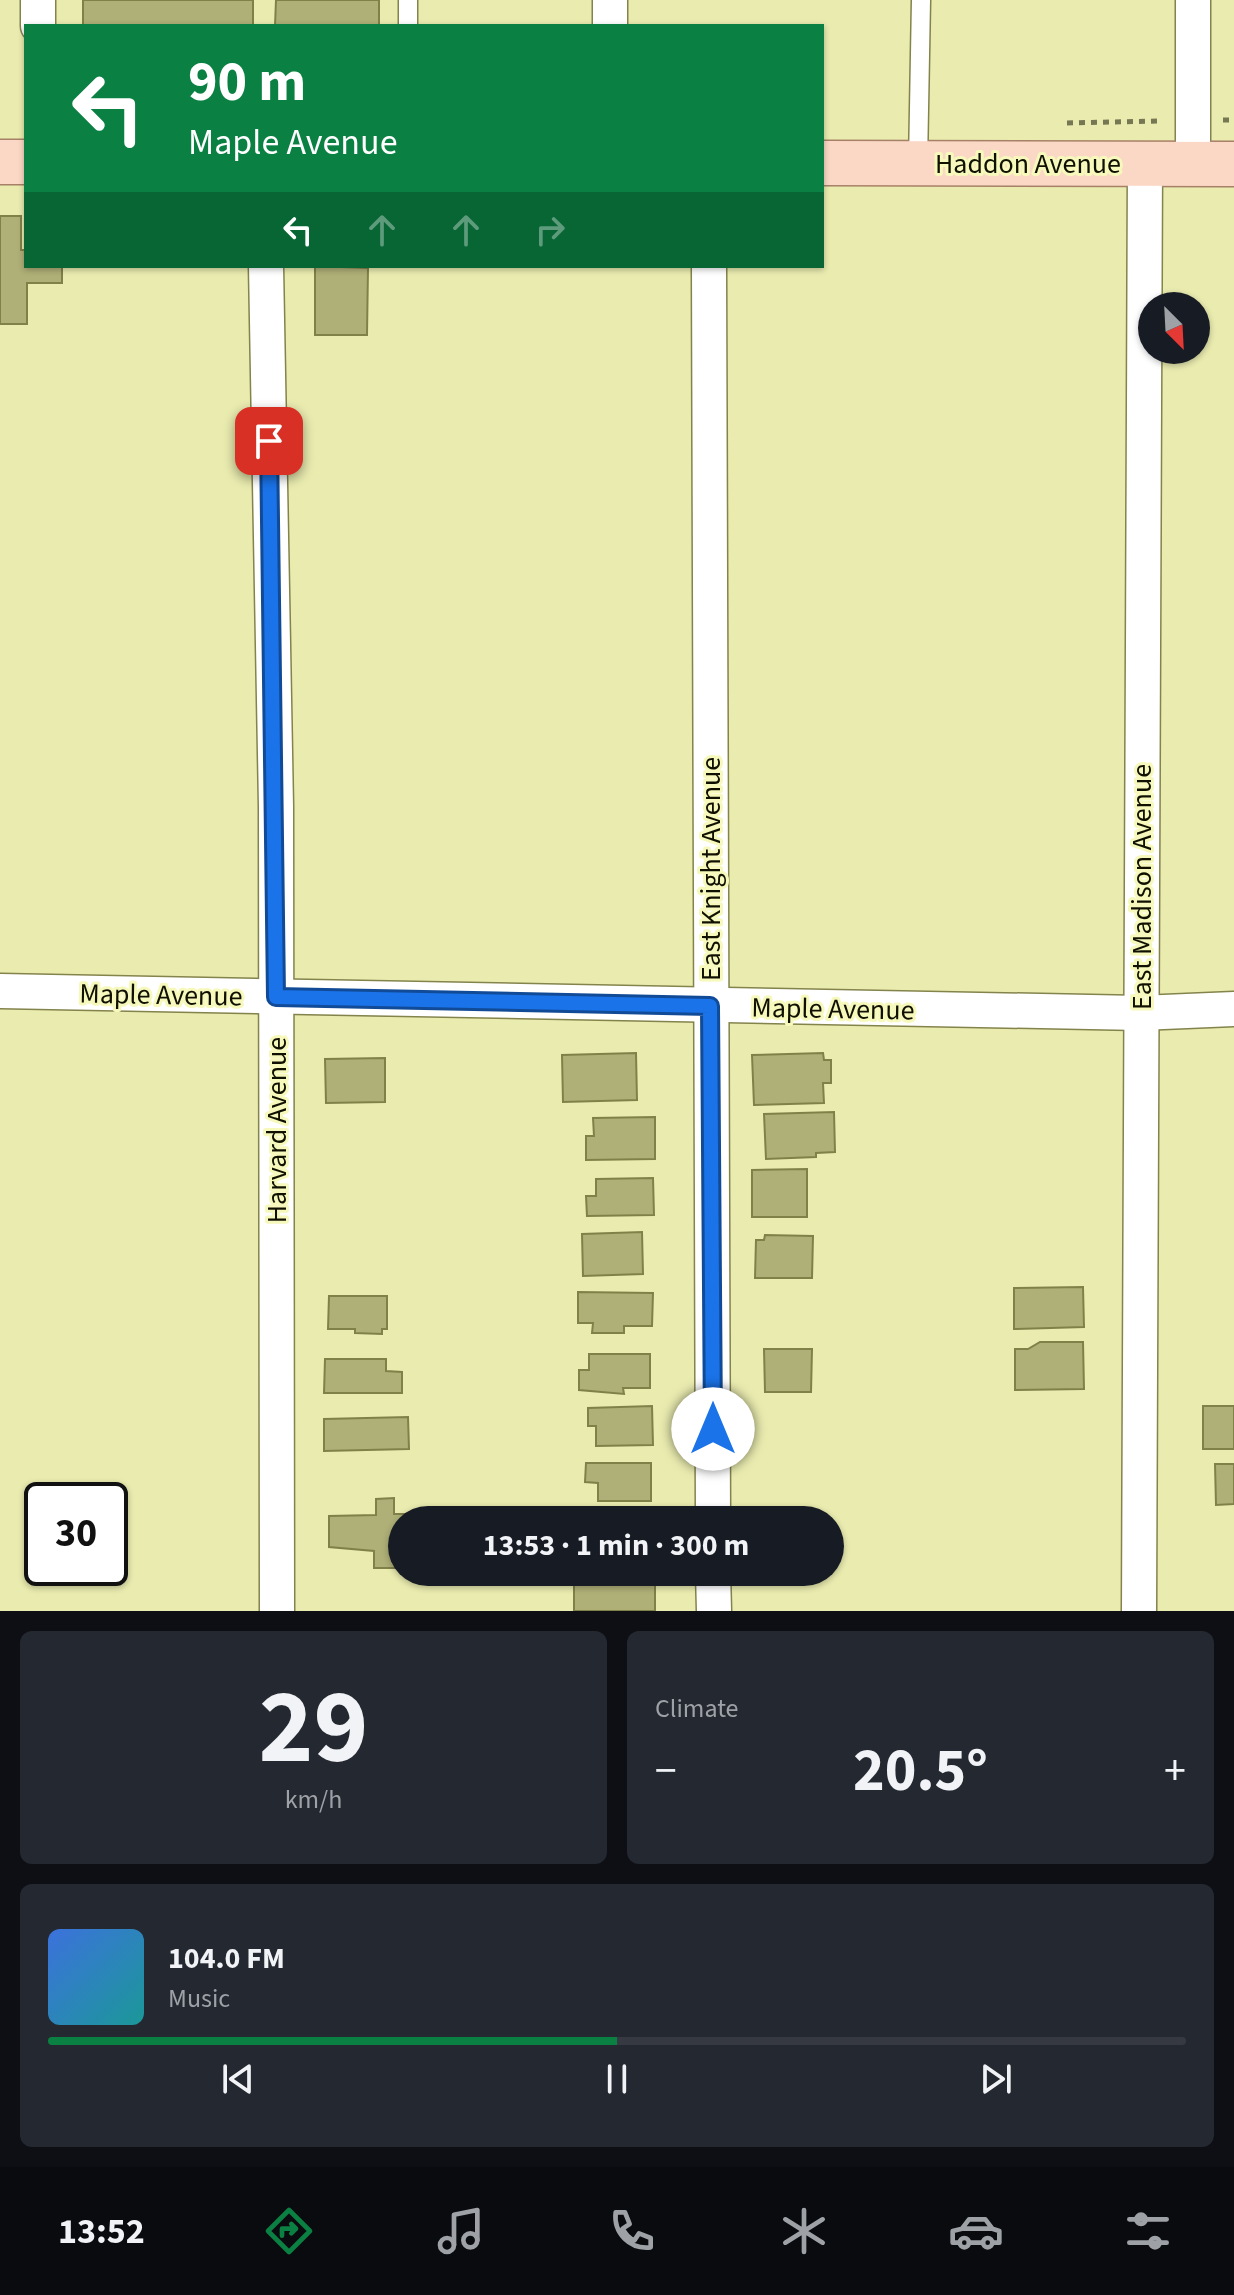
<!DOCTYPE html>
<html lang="en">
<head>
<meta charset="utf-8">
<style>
  :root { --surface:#171b24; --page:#242831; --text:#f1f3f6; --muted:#9ea1a6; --line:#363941; --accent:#0b8043 }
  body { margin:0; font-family:"Source Sans 3",sans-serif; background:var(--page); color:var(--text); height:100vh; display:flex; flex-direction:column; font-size:30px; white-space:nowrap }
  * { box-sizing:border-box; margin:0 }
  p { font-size:26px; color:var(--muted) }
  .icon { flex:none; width:44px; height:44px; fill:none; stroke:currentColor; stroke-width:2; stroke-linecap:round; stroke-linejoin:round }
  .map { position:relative; height:1611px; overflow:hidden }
  .panel { display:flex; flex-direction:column; gap:20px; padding:20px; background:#0d0f14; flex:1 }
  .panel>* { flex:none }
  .banner { position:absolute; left:24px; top:24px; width:800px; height:244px; border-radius:0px; box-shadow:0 2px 6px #0004; background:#0b8043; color:#fff; overflow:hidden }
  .needle { width:52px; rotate:156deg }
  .buttons { position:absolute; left:1138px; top:292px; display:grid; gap:16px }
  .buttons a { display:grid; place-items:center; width:72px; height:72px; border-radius:50%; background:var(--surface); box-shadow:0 2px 6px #0004; font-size:40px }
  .speed { position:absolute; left:24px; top:1482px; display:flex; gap:16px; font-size:40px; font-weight:700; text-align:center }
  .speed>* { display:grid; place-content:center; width:104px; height:104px; border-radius:50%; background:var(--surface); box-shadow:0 2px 6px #0004; line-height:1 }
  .speed .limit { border:4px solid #111; border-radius:12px; background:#fff; color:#111 }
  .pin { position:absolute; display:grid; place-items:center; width:68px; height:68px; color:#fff; margin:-34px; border-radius:16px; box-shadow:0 4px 12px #0006 }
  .me { position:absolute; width:88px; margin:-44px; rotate:0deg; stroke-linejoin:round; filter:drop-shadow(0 0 6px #0008) }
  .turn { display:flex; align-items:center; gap:28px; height:168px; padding:0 32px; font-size:36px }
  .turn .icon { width:104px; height:104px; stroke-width:2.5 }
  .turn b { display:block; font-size:56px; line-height:68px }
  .lanes { display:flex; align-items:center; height:76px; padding:0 32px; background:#0003; justify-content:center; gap:40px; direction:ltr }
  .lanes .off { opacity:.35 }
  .big { font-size:60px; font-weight:700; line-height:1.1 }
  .panel .card { flex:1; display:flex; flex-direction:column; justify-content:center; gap:12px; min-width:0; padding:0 28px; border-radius:12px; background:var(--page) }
  .panel .dial { align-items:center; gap:0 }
  .dial b { font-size:104px; line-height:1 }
  .song { display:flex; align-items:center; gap:24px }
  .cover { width:96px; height:96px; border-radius:12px; background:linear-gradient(135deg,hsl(220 70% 55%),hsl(180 70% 35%)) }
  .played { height:8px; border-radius:4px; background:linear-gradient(90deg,var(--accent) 50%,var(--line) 50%) }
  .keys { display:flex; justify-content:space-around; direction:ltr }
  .heat { display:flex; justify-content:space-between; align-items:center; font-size:44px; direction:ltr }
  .panel .tiles { flex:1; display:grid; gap:20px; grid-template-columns:1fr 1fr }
  .card:last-child { grid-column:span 2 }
  .trip { position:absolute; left:388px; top:1506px; width:456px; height:80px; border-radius:40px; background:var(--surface); box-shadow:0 2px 6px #0004; font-weight:700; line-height:80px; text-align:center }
  .tab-bar { display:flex; height:128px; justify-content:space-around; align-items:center; background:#090b0e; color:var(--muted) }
  .tab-bar .icon { width:56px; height:56px }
  .tab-bar .current { color:var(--accent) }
  .tab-bar b { font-size:36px; color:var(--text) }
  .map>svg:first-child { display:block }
  .building { fill:#afb077; stroke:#808149; stroke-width:2 }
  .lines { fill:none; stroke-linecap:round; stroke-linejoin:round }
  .service-casing { stroke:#83834c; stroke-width:21 }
  .minor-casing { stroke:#83834c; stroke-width:37 }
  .primary-casing { stroke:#a78167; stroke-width:47 }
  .path { stroke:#767753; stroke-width:5; stroke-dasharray:6 6; stroke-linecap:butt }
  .service { stroke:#fff; stroke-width:18 }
  .minor { stroke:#fff; stroke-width:34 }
  .primary { stroke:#fbd8c5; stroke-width:44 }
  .route-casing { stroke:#114b97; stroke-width:20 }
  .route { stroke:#1a73e8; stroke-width:14 }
  .labels { text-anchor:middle; stroke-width:6; stroke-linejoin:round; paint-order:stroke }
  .street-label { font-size:28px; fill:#101000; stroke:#f6f8bc }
</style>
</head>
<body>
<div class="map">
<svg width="1234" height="1611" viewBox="0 0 1234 1611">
  <rect width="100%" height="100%" fill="#e9ebaf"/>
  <!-- building -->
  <g class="building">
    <rect x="83" y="0" width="170" height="26"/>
    <path d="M276 0H379V26H275Z"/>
    <path d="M0 216H21V250H26V266H62V283H27V324H0Z"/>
    <path d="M315 266 368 268 367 335H315Z"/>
    <path d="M636 1053 637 1100 563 1102 562 1055Z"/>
    <path d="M823 1053 824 1060H831V1083H823L824 1103 754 1105 752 1055Z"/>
    <path d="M385 1058V1102L326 1103 325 1059Z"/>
    <path d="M834 1112 835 1152 816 1153V1157L766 1159 764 1114Z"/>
    <path d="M655 1117V1159L586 1160V1136H594L593 1118Z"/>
    <path d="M807 1169V1217H752V1170Z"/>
    <path d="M653 1178 654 1215 587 1216 586 1196H596V1179Z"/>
    <path d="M642 1232 643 1274 583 1276 582 1234Z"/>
    <path d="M765 1235 813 1236 812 1278H755L756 1240H764Z"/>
    <path d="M1083 1287 1084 1327 1014 1329V1288Z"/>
    <path d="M578 1292 653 1293 652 1326H624V1333H592L593 1323H578Z"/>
    <path d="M329 1296H387V1329H382V1334L355 1333V1329H328Z"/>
    <path d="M1040 1342H1083L1084 1389 1015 1390V1349H1028Z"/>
    <path d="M764 1349H812L811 1392H765Z"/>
    <path d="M589 1354H650V1388H623L624 1394 579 1390V1370H589Z"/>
    <path d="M325 1359H386V1371L402 1372V1393H324Z"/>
    <path d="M652 1406 653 1445 596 1446V1426H588V1408Z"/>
    <rect x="1203" y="1406" width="31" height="43"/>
    <path d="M408 1417 409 1449 324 1451V1419Z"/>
    <path d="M586 1463H651V1501H598V1483L585 1482Z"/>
    <path d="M1215 1464H1234V1504L1216 1505Z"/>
    <path d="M394 1498V1514H451V1520H402V1568H374V1551L329 1547V1516L376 1515V1499Z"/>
    <path d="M655 1574V1611H574V1583L613 1582V1575Z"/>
  </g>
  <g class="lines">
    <!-- service casing -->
    <g class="service-casing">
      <g id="service">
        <path d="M408 26V0"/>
        <path d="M918 163 921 0"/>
      </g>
    </g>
    <!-- minor casing -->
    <g class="minor-casing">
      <g id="minor">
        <path d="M610 0V26"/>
        <path d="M38 26V0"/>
        <path d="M1193 165V0"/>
        <path d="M266 266 276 807 277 1611"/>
        <path d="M709 266 713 1520"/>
        <path d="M0 991 1140 1013 1234 1009"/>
        <path d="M713 1572 714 1611"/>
        <path d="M1139 1611 1145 163"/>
      </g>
    </g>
    <!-- primary casing -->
    <g class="primary-casing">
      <g id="primary">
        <path d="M0 162H26"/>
        <path d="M822 163 1234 164"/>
      </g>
    </g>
    <!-- path -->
    <g class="path">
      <path d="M1223 120H1234"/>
      <path d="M1067 123 1161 121"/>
    </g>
    <!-- service -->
    <use href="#service" class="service"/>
    <!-- minor -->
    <use href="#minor" class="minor"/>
    <!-- primary -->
    <use href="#primary" class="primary"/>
  </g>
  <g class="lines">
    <!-- route casing -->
    <g class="route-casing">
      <path id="route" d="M269 441 276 997 710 1006 713 1429"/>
    </g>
    <!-- route -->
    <use href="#route" class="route"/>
  </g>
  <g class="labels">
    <!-- street labels -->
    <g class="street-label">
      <text x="1028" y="173">Haddon Avenue</text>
      <text transform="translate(710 869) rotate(-90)" y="10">East Knight Avenue</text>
      <text transform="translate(1141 887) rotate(-90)" y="10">East Madison Avenue</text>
      <text transform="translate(161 994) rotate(1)" y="10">Maple Avenue</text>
      <text transform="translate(833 1008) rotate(1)" y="10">Maple Avenue</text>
      <text transform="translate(276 1130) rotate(-90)" y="10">Harvard Avenue</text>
    </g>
  </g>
</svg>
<div class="buttons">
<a><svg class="needle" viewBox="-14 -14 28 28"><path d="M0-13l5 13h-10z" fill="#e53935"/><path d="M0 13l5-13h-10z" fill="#9ea1a6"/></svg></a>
</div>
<div class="speed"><div class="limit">30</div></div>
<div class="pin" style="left:269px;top:441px;background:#d93025"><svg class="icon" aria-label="arrive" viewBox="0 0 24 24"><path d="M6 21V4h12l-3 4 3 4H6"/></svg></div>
<svg class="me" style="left:713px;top:1429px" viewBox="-20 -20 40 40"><circle r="19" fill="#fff"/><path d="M0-13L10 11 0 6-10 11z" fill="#1a73e8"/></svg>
<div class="trip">13:53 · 1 min · 300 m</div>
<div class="banner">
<div class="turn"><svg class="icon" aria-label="left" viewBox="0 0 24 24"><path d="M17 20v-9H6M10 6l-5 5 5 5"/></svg><div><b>90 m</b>Maple Avenue</div></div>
<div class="lanes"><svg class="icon" aria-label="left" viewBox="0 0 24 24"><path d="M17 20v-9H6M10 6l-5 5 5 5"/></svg><svg class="icon off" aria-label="ahead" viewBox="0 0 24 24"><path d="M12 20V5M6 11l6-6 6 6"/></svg><svg class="icon off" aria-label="ahead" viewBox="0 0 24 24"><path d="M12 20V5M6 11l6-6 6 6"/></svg><svg class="icon off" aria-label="right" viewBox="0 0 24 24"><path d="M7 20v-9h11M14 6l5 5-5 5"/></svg></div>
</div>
</div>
<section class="panel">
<div class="tiles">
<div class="card dial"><b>29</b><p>km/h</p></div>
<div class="card"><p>Climate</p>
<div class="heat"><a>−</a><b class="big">20.5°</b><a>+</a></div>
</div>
<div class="card">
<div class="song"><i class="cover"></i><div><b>104.0 FM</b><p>Music</p></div></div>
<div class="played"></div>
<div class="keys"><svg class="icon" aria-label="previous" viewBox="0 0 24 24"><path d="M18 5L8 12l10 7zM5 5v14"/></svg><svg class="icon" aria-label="pause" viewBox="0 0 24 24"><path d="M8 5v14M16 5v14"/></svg><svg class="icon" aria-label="next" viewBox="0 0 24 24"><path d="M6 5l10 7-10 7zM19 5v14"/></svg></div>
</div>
</div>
</section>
<nav class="tab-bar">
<b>13:52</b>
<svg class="icon current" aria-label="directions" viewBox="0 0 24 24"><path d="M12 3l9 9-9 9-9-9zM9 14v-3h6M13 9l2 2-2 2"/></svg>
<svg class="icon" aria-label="music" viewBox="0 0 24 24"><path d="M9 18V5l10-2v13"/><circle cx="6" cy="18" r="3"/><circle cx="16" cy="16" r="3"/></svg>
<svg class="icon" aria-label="phone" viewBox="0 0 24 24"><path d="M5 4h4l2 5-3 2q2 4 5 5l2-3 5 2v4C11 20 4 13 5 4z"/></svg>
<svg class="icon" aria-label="climate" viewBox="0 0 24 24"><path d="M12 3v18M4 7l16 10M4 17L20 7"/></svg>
<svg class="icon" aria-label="car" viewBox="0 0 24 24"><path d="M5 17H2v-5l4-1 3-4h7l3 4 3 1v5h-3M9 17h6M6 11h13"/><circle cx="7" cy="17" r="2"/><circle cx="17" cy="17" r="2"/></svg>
<svg class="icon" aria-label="filters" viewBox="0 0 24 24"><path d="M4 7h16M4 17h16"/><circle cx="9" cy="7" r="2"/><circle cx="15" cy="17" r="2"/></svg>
</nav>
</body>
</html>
